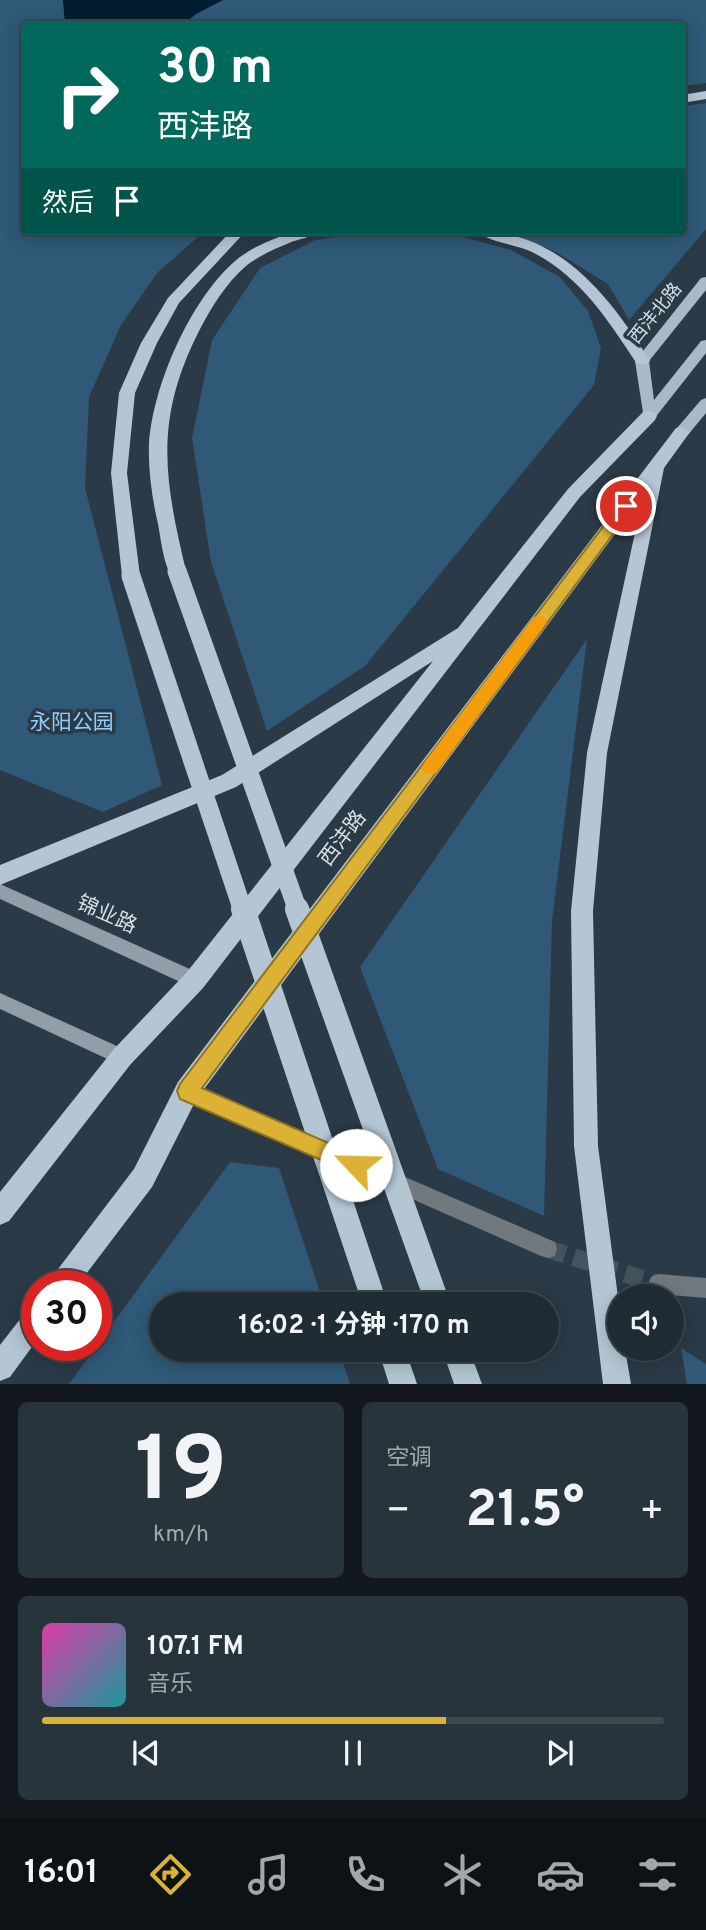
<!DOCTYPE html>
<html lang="zh">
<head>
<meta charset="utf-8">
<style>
  :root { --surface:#202c34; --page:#28343c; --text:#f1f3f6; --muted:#a2a7ac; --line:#3d484f; --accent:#dbb233 }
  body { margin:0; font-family:Overpass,"Noto Sans SC",sans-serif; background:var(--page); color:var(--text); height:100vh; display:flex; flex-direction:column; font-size:26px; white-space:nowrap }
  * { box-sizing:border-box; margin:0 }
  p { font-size:23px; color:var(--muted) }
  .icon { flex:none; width:38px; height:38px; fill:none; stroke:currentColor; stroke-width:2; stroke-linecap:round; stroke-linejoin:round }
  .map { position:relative; height:1384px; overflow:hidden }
  .drawer { display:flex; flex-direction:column; gap:18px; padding:18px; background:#12181d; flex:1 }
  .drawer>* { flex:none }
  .guide { position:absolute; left:21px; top:21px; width:665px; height:214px; border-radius:7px; box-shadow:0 4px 18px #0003,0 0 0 2px var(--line); background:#00695c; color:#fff; overflow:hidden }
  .buttons { position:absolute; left:607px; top:1284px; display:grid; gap:14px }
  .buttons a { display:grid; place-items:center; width:77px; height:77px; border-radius:50%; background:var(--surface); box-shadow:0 4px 18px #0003,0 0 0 2px var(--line); font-size:35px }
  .speed { position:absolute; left:21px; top:1270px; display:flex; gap:14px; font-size:35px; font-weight:700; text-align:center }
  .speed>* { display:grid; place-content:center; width:91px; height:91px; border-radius:50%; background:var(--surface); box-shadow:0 4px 18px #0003,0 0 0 2px var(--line); line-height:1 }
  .speed .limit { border:10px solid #d22; background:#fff; color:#111 }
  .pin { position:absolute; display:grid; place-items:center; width:60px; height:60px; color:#fff; margin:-30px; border:4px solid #fff; border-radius:50%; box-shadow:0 2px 7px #0007 }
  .me { position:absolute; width:77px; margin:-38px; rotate:294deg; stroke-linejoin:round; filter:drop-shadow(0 0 5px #0008) }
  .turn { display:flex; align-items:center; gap:24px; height:147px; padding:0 21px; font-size:32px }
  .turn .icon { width:91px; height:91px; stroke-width:2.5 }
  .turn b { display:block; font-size:49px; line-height:60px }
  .then { display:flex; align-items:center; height:66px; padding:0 21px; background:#0003; gap:14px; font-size:26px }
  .big { font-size:52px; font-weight:700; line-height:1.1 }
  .drawer .card { flex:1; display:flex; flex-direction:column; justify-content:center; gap:10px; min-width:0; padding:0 24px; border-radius:10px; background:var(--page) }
  .drawer .dial { align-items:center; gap:0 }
  .dial b { font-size:91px; line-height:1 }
  .song { display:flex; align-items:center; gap:21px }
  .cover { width:84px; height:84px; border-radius:10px; background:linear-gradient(135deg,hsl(320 70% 55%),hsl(180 70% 35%)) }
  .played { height:7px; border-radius:4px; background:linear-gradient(90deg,var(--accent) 65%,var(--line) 65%) }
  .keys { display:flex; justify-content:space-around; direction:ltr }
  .heat { display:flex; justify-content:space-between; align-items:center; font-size:38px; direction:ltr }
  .drawer .tiles { flex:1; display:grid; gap:18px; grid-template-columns:1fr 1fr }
  .card:last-child { grid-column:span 2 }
  .trip { position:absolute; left:149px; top:1292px; width:410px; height:70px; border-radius:35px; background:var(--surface); box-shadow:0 4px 18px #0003,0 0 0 2px var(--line); font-weight:700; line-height:70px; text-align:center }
  .tabs { display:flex; height:112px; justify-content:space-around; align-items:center; background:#0d1215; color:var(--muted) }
  .tabs .icon { width:49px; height:49px }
  .tabs .selected { color:var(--accent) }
  .tabs b { font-size:32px; color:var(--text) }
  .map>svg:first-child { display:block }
  .green { fill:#2f5977 }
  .water { fill:#021d30 }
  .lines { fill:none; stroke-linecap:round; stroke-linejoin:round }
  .minor-tunnel { stroke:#44535e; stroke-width:18; stroke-dasharray:18 9; stroke-linecap:butt }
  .minor { fill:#71797f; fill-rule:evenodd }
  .secondary { fill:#919da8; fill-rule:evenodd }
  .primary { fill:#a9b9c6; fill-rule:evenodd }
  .trunk { fill:#b4c6d4; fill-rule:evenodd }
  .trunk-bridge-far1 { stroke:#b4c6d4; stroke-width:19 }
  .trunk-bridge { stroke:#b4c6d4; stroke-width:24 }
  .route { fill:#dbb233; stroke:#8e7421; stroke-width:2 }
  .slow { fill:#f59e0b }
  .labels { text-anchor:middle; stroke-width:7; stroke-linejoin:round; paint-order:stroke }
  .far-street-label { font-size:18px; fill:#d5dfe7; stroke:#2a3a46 }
  .park-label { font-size:21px; fill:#91cdfc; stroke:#2a3a46 }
  .street-label { font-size:21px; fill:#d5dfe7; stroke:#2a3a46 }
</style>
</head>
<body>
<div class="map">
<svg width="706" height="1384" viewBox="0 0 706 1384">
  <rect width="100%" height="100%" fill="#2a3a46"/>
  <!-- green -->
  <g class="green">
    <path d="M0 0H706V83L683 86 682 24H24V231H205L157 273 121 325 89 397 85 488 162 785 103 812 0 770Z"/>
    <path d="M706 103V229L629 320 608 284 556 252 505 231H682L683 106Z"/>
    <path d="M377 231 448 233 511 250 560 277 588 311 601 348 594 385 365 666 267 731 211 562 192 438 212 340 260 268 315 240Z"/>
    <path d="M587 639 552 921 544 1216 438 1169 360 967Z"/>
    <path d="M230 1162 279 1168 324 1304H161V1349H339L350 1384H69Z"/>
    <path d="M681 1348 706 1364V1384H687Z"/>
  </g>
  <!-- water -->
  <path class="water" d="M63 0H223L196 14 184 24H65Z"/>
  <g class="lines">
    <!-- minor-tunnel -->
    <path class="minor-tunnel" d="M548 1249 658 1284"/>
    <!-- minor -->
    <g class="minor">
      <path d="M187 1082 555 1242 557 1249 555 1256 548 1258 541 1256 181 1097 178 1091 181 1085Z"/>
      <path d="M658 1274 706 1278V1298L658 1294 651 1291 648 1284 651 1277Z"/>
    </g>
    <!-- secondary -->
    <g class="secondary">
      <path d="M0 884 201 974 203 980 201 986 195 988 189 986 0 899Z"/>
      <path d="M0 993 128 1051 131 1057 128 1063 122 1066 116 1063 0 1009Z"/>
    </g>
    <!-- primary -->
    <g class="primary">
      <path d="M706 277V290L649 361 654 400 701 341 706 340V353L654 419H644L635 361 701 278Z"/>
      <path d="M706 398V413L687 436H677L675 432 677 428 701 400Z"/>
    </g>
    <!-- trunk -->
    <g class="trunk">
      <path d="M706 91V99L682 103V95Z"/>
      <path d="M231 231H246L179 303 157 343 135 393 127 473 140 576 137 581H125L122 576 111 473 119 393 141 343 168 298Z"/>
      <path d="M297 231H318C311 238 298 239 289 243 274 249 259 256 246 266 226 283 211 308 199 331 154 420 164 478 186 571L183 576H171C163 561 161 540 158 524 152 498 148 470 149 444 153 385 190 301 234 262 252 246 275 238 297 231Z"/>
      <path d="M477 231C560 231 610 297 650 361L647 364H637C608 320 580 276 532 252 516 244 490 243 477 231Z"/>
      <path d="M649 411 655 412 657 416 655 420 580 497 203 988 130 1065 9 1221 0 1225V1192L114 1049 187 972 433 661 236 787 0 885V865L222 775 458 628 568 489 643 412Z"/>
      <path d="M682 427 690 432 664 468 607 753 593 911 598 1146 620 1312V1349H625L631 1384H603L574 1146 571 911 587 753 643 496 196 1100 152 1187 77 1286H48L52 1277 134 1169 178 1082 676 428Z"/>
      <path d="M37 1305V1340L10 1377 0 1381V1345L28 1309Z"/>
      <path d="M378 1349H405L417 1384H389Z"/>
      <path d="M442 1349H469L482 1384H454Z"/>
    </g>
    <!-- trunk-bridge-far1 -->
    <g class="trunk-bridge-far1">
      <path d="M177 571 298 911"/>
      <path d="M131 576 243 911"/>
    </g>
    <!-- trunk-bridge -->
    <g class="trunk-bridge">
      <path d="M243 909 375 1304"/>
      <path d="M297 909 438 1304"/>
    </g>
  </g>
  <!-- route -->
  <path class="route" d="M626 501 631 503V510L202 1088 363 1158 366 1165 363 1172 356 1175 180 1099 177 1091 180 1084 621 503Z"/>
  <!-- slow -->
  <path class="slow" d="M540 615 547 621 545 625 436 773H424L422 768 424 763 534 617Z"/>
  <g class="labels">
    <!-- far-street labels -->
    <g class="far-street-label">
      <text transform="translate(655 313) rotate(-51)" y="6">西沣北路</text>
    </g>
    <!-- park labels -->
    <g class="park-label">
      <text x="72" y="729">永阳公园</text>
    </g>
    <!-- street labels -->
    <g class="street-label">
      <text transform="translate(342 838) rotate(-53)" y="7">西沣路</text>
      <text transform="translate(107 914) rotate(24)" y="7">锦业路</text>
    </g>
  </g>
</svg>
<div class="buttons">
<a><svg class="icon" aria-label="sound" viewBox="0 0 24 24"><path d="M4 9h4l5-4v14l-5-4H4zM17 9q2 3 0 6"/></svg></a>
</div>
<div class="speed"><div class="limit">30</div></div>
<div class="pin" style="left:626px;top:506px;background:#d93025"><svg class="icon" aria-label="arrive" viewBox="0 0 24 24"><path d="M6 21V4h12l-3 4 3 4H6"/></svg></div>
<svg class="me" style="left:356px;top:1165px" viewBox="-20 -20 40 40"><circle r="19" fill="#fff"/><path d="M0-13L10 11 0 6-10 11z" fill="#dbb233"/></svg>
<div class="trip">16:02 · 1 分钟 · 170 m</div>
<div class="guide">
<div class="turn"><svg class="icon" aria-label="right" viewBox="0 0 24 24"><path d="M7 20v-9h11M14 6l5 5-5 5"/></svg><div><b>30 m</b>西沣路</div></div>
<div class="then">然后<svg class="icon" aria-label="arrive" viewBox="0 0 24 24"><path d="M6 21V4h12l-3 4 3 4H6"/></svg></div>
</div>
</div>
<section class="drawer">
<div class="tiles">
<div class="card dial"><b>19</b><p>km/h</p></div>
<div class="card"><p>空调</p>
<div class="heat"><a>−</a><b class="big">21.5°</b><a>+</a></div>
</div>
<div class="card">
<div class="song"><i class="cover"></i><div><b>107.1 FM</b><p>音乐</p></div></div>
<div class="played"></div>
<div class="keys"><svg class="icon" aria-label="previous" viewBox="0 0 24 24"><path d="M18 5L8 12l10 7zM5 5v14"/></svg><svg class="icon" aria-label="pause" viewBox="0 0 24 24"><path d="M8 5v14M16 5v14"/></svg><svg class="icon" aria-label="next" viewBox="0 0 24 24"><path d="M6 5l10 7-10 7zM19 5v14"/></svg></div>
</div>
</div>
</section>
<nav class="tabs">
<b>16:01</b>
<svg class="icon selected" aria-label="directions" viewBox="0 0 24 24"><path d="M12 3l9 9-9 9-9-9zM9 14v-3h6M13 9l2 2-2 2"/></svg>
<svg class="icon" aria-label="music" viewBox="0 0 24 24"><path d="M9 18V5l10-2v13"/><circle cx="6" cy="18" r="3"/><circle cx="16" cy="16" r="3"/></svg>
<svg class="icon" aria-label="phone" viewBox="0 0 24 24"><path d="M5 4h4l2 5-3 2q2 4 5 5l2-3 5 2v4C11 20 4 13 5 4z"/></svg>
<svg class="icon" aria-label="climate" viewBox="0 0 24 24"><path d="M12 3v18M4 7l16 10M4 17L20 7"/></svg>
<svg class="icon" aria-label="car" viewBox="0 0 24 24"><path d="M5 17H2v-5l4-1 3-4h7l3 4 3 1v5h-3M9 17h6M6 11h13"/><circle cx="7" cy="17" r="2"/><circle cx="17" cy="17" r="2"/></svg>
<svg class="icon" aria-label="filters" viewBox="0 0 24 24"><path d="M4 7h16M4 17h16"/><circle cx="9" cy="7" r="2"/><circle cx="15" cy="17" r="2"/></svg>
</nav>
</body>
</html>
